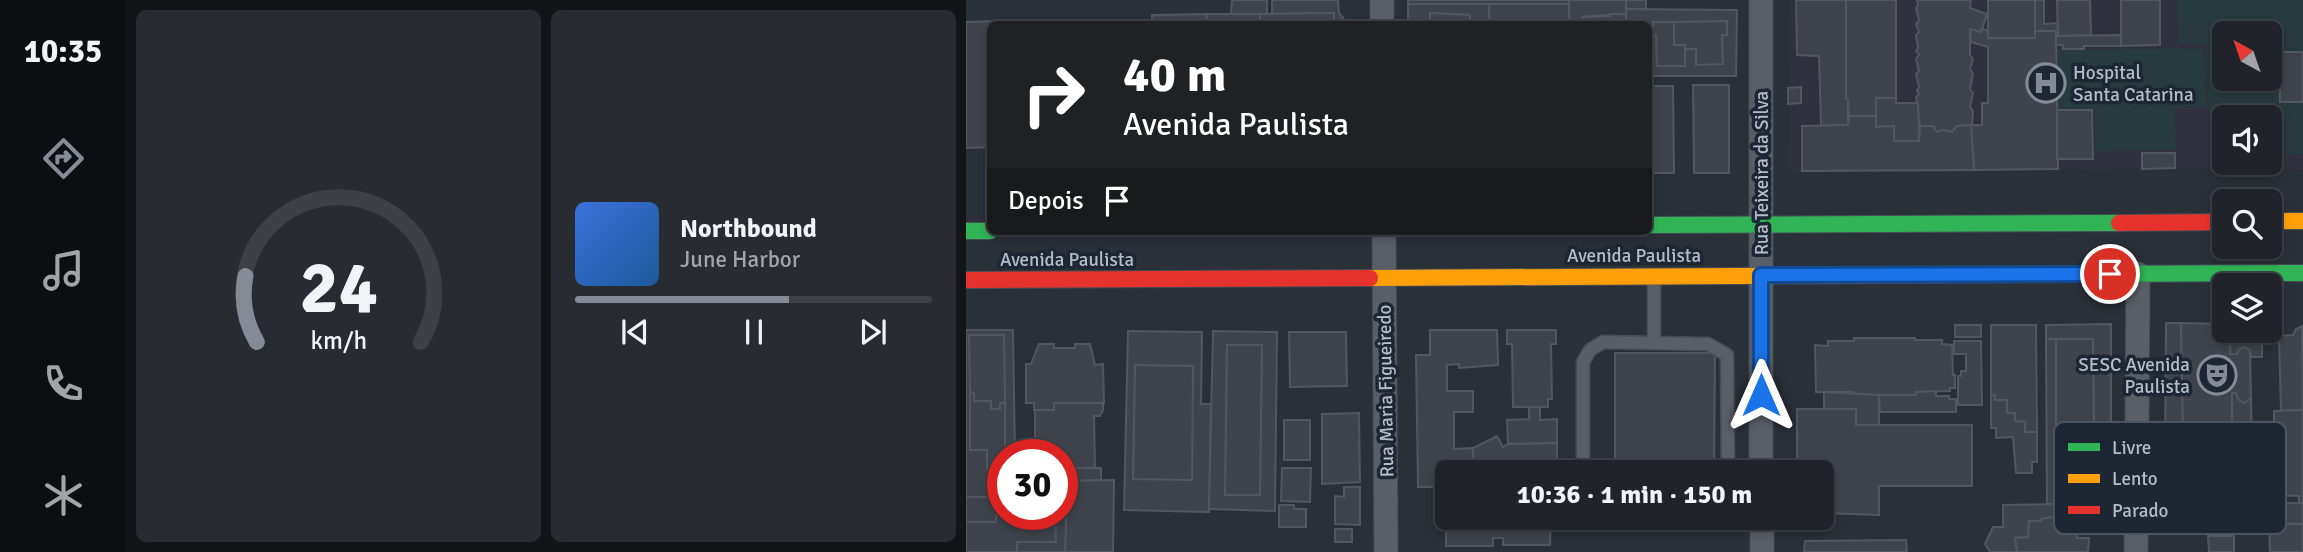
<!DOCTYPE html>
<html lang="pt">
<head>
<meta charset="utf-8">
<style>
  :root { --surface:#20242a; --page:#282c32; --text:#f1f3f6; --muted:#a2a4a8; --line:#3d4147; --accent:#848b96 }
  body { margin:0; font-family:Signika,sans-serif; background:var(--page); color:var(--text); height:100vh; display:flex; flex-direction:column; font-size:26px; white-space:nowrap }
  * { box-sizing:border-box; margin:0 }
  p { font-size:23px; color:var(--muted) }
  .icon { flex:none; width:38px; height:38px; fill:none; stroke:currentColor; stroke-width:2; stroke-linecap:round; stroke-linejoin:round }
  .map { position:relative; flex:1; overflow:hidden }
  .panel { display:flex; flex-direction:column; gap:10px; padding:10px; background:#121417; width:840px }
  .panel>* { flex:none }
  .hud { position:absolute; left:21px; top:21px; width:665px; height:214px; border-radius:10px; box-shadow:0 4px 10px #0003,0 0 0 2px var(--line); background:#202124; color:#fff; overflow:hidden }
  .needle { width:46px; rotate:320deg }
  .tools { position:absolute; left:1246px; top:21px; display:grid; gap:14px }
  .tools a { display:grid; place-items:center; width:70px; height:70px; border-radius:10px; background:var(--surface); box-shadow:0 4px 10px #0003,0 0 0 2px var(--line); font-size:35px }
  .speed { position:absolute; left:21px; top:439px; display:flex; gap:14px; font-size:35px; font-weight:700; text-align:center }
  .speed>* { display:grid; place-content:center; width:91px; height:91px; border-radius:50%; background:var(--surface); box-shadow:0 4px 10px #0003,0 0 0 2px var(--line); line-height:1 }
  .speed .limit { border:10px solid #d22; background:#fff; color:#111 }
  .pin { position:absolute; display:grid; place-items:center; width:60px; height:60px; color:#fff; margin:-30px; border:4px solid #fff; border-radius:50%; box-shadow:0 2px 7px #0007 }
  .me { position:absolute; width:77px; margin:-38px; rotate:0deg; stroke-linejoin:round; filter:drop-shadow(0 0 5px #0008) }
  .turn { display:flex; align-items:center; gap:24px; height:147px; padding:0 21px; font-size:32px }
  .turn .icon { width:91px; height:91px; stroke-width:2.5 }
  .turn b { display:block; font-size:49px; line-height:60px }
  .then { display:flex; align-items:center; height:66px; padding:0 21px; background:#0003; gap:14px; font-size:26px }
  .panel .card { flex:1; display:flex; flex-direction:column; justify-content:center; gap:10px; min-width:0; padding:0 24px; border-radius:10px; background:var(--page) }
  .panel .dial { align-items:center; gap:0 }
  .dial svg { height:182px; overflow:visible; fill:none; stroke:var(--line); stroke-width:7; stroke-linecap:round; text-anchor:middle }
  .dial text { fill:var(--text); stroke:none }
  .song { display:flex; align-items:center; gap:21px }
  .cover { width:84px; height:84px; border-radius:10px; background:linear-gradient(135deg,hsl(220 70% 55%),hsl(210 70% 35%)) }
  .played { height:7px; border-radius:4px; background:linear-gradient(90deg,var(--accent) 60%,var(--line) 60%) }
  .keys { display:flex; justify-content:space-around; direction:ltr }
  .panel .tiles { flex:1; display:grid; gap:10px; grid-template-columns:repeat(2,1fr) }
  .trip { position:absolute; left:469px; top:460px; width:399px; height:70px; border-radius:10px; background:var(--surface); box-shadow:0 4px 10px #0003,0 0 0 2px var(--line); font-weight:700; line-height:70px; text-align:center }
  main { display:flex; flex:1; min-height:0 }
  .dock { display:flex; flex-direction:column; width:126px; justify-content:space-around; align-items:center; background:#0d0e11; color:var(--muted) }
  .dock .icon { width:49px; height:49px }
  .dock .on { color:var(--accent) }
  .dock b { font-size:32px; color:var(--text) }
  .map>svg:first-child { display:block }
  .medical { fill:#31303e; fill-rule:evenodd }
  .green { fill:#273a3e; fill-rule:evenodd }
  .building { fill:#3f444c; stroke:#52575f; stroke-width:2 }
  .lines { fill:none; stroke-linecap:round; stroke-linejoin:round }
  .lane-casing { stroke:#484c55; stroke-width:15 }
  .street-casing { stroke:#484c55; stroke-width:25 }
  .fast-casing { stroke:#484c55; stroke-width:18 }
  .slow-casing { stroke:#484c55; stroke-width:18 }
  .jam-casing { stroke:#484c55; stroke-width:18 }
  .lane { stroke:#5a5e66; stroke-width:12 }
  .street { stroke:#5a5e66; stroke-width:23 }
  .fast { stroke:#30b455; stroke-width:16 }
  .slow { stroke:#ff9f0a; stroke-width:16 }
  .jam { stroke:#e5322d; stroke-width:16 }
  .route-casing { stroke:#114b97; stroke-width:18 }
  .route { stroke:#1a73e8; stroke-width:12 }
  .labels { text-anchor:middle; stroke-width:7; stroke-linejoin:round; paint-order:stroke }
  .poi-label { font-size:19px; fill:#b4bcc9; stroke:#1d2633; text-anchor:start }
  .street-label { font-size:19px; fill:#b4bcc9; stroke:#1d2633 }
  .key { fill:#1d2633; stroke:#4a5360; stroke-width:2 }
  .key-label { font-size:19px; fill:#b4bcc9 }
</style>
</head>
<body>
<main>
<nav class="dock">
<b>10:35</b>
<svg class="icon on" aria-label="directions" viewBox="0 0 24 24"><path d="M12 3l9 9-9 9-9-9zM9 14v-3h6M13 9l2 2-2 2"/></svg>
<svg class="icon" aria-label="music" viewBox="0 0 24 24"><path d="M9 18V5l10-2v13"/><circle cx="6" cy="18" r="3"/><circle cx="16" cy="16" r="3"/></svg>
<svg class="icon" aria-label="phone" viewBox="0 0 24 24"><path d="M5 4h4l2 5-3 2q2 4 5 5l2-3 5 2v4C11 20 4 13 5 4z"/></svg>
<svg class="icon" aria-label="climate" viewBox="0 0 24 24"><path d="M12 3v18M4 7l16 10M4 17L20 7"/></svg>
</nav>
<section class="panel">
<div class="tiles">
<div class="card dial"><svg viewBox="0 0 100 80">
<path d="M14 69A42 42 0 1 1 86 69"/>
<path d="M14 69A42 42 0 0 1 9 40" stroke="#848b96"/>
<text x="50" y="56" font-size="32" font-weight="700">24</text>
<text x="50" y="72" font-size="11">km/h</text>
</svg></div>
<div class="card">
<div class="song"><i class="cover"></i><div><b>Northbound</b><p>June Harbor</p></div></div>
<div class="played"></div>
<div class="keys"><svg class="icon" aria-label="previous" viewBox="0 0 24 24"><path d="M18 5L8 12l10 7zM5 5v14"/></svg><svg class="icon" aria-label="pause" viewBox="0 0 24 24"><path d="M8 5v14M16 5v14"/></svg><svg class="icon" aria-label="next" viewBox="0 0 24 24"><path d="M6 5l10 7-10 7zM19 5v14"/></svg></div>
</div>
</div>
</section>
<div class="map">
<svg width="1337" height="552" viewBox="0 0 1337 552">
  <rect width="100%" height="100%" fill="#2a3038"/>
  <!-- medical -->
  <path class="medical" d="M823 0H1337V170L1209 168 822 172ZM1258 33H1304V79H1258ZM1258 117H1304V163H1258Z"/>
  <!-- green -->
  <g class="green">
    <path d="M1212 0H1337V154H1304V117H1258V154H1245L1240 43H1213ZM1258 33H1304V79H1258Z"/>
    <path d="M1238 48 1241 106 1208 108 1210 150 1129 151 1128 109H1092V50Z"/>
  </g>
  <!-- building -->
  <g class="building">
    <path d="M266 0H301V14H265Z"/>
    <path d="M306 0H372L373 13 378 19V24H368V13L306 14Z"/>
    <rect x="442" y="0" width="161" height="4"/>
    <path d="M603 0H660V14L616 17V24H603Z"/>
    <path d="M660 0H680V10L660 9Z"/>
    <path d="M830 0H880V99H882V125L855 126 853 56 831 55Z"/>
    <path d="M880 0H930V98H910V116H883L882 99H880Z"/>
    <path d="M951 0H1005L1004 8 1021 14 1015 32 1004 29V55L1007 59 1004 69 1007 74 1004 89 1007 93 1004 107 1007 111 1006 125 991 126 986 132 977 130 971 132 967 126H954L950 97 953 94 951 90 953 87 950 74 953 71 950 59 953 55 950 51 952 48 950 35 953 32 950 24 953 20 950 8 952 5Z"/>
    <rect x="1022" y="0" width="47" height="38"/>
    <path d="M1069 0H1078V24L1092 23V36L1090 31H1069Z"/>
    <path d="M1091 0H1124L1125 35 1092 36Z"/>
    <path d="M1155 0H1194V45L1155 46Z"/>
    <path d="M442 4H523V24H504V15L464 13V24H442Z"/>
    <rect x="523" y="4" width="80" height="20"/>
    <path d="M660 9 771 10 770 76H682V24H660Z"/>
    <path d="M368 13V24H294V14Z"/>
    <path d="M464 13 504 15V24H464Z"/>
    <rect x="241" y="14" width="53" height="10"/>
    <path d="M241 14V24H186V15Z"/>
    <path d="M644 14H660V24H616V17L644 16Z"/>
    <path d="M33 21 34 24H24V147L0 148V22Z"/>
    <path d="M761 21V35H756L757 64 730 65V49H719V45H708V22Z"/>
    <path d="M687 22H708V45H719V66H691L690 35H687Z"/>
    <path d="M1004 29 1015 32 1016 29 1022 31V38H1069V31H1090L1092 169 1008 170 1005 125H1016V103H1022V47L1005 42Z"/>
    <path d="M1155 35V46H1118V49H1097V45H1090V36Z"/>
    <rect x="1314" y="52" width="23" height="50"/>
    <path d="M727 85H763V173H728Z"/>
    <path d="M682 86H707L708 173H683Z"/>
    <path d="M835 87V103L822 104V88Z"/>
    <path d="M910 98H930V103H952L953 141H928V126L910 127Z"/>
    <path d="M1091 110H1126L1127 159H1091Z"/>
    <path d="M883 116H910V127L928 126V141H953L954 126H967L971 132 977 130 986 132 991 126 1005 125 1008 170 836 171V126L882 125Z"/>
    <path d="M1176 153H1209V168L1176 169Z"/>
    <path d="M1200 323H1215L1217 431H1266V393H1270L1272 399 1278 403 1285 398 1286 454 1199 455Z"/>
    <path d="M1215 323 1258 324V331H1265L1264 354H1271L1275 347 1284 350 1285 398 1278 403 1272 399 1270 393H1266V431H1217Z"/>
    <path d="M1145 324V504H1129L1127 339H1080V325Z"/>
    <rect x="989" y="325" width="26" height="12"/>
    <path d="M1025 325H1070L1071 432H1059V422L1049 421V413H1041V400H1029V395H1025Z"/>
    <path d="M1336 326 1337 410 1315 411 1313 336 1327 335 1330 329Z"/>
    <path d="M0 330H47L49 455H37V497H0Z"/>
    <path d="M464 330H531L532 365 493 368V364L481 365V391H507V412H488V449L507 448 508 472H481V487H452L450 355H464Z"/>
    <path d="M541 330H590V344H585L586 399H582V407H547L546 344H541Z"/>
    <path d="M162 331 236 332 235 404H245L243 512 158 510Z"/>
    <path d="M247 331 311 332 309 511 243 509Z"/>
    <path d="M1265 331H1296V357H1285L1284 350 1278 347 1272 350 1271 354H1264Z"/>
    <path d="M323 332H380L381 386 324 387Z"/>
    <path d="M3 335H38L39 403H34V409H25V401H8V393L4 392Z"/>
    <path d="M888 338H949V340H976V344L986 345 987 375H989V388H984V391L950 392V395H887V392H850L849 345 862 346V341H888Z"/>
    <path d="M1080 339H1090V444H1103V464L1110 466 1113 463V445L1128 444 1129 504H1081Z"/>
    <path d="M1090 339H1127L1128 444 1113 445V463L1110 466 1103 464V444H1090Z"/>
    <path d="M988 341H1015L1016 405H992V376H995V371H1000V354H988Z"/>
    <path d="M73 344H88V348H109V344H124L129 365 137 364 138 403H88V410H68V403H60V364H65Z"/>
    <path d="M261 345H296L294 495H259Z"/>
    <path d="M649 353H749L748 472H649Z"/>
    <path d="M169 365 227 366 226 480 167 479Z"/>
    <path d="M970 391V396H983V399H990V412H914L913 395H950V392Z"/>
    <path d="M4 392 8 393V401H25V409H34V403H39V455H37V470H21V450H4Z"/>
    <path d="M858 392 913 395V425H890V409H858Z"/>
    <path d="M1025 395H1029V400H1041V413H1049V421L1059 422V432H1071V462H1066V473H1050L1047 437 1030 438V428H1025Z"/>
    <path d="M88 403H137V410L134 416H128L129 468 96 469V455H69V410H88Z"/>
    <path d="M563 407H574V420L591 419V443L542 444 541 420 563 419Z"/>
    <path d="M831 409H890V425H1006V486H913V515L856 513V472H831Z"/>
    <path d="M1337 410V503H1333V496L1308 495V411Z"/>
    <path d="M393 413 394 482 356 484V414Z"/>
    <rect x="318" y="420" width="26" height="40"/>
    <path d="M531 436 537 447 542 444 591 443V472H508L507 448Z"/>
    <path d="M111 468H135V480L110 481Z"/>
    <path d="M316 468H345L344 502 315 501Z"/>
    <path d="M148 480 147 552H99L101 481Z"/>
    <path d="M378 487H394V525L369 524V496L378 497Z"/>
    <path d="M96 496H101L99 552H0V497H37V514H96Z"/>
    <path d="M1313 503H1337V524L1298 523V517L1313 516Z"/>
    <path d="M1110 504V521H1098V518L1086 517 1075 519V521H1063L1062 537 1049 538 1051 552H1024L1019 544 1027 527H1037V505Z"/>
    <path d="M313 505H328V509H340V527H313Z"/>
    <path d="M480 506 481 518H585L584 545H537V538H527V546H480Z"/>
    <path d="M30 507H37V514H89L90 542H51V552H0V522H30Z"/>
    <path d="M1086 517 1098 518V521H1110L1111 538H1123L1122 552H1051L1049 538 1062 537 1063 521H1075V519Z"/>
    <rect x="688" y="518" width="52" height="11"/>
    <path d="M1303 524H1337V552H1304Z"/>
    <rect x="369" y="529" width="17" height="13"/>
    <path d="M1242 536H1268V552H1243Z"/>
    <path d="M940 540 941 552H838L839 541Z"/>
  </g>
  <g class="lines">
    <!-- lane casing -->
    <g class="lane-casing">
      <g id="lane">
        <path d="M688 280V342"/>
        <path d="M617 472V362L624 350 637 342 742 344 761 355 762 472"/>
      </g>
    </g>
    <!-- street casing -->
    <g class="street-casing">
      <g id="street">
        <path d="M416 0V24"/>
        <path d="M795 0V472"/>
        <path d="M418 231 420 552"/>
        <path d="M796 518V552"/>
        <path d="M1170 552 1172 274"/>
      </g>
    </g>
    <!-- fast casing -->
    <g class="fast-casing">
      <g id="fast">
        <path d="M682 225 1153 223"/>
        <path d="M0 231H24"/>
        <path d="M938 275 1337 273"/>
      </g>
    </g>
    <!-- slow casing -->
    <g class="slow-casing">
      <g id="slow">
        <path d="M1304 221H1337"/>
        <path d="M404 278 938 275"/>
      </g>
    </g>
    <!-- jam casing -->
    <g class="jam-casing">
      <g id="jam">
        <path d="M1153 223 1258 222"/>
        <path d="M0 280 404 278"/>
      </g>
    </g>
    <!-- lane -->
    <use href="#lane" class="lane"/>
    <!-- street -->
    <use href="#street" class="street"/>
    <!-- fast -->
    <use href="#fast" class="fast"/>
    <!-- slow -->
    <use href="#slow" class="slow"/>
    <!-- jam -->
    <use href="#jam" class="jam"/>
  </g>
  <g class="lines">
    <!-- route casing -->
    <g class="route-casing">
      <path id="route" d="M795 395V275L1144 274"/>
    </g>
    <!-- route -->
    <use href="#route" class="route"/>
  </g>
  <!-- icons -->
  <defs>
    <g id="hospital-ring" transform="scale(2.0125)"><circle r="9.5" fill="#1d2633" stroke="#848b96" stroke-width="1.5"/><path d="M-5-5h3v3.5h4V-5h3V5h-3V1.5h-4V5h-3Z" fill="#848b96"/></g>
    <g id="theatre-ring" transform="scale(2.0125)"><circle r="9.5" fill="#1d2633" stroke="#848b96" stroke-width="1.5"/><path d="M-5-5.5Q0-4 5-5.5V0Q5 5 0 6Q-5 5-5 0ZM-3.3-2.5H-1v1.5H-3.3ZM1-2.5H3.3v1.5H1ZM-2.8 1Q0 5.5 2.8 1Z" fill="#848b96"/></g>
  </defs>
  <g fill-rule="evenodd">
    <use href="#hospital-ring" x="1080" y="83"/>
    <use href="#theatre-ring" x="1251" y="375"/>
  </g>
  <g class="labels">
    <!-- poi labels -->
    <g class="poi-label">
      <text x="1107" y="79">Hospital<tspan x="1107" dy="22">Santa Catarina</tspan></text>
      <text x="1224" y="371" text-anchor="end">SESC Avenida<tspan x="1224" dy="22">Paulista</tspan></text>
    </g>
    <!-- street labels -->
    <g class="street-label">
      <text transform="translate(795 173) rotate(-90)" y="7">Rua Teixeira da Silva</text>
      <text x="668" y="262">Avenida Paulista</text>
      <text x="101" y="266">Avenida Paulista</text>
      <text transform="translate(419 391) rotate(-91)" y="7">Rua Maria Figueiredo</text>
    </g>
  </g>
  <!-- legend -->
  <rect x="1088" y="422" width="232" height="112" rx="10" class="key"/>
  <rect x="1102" y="443" width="32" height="8" fill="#30b455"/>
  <rect x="1102" y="474" width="32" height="9" fill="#ff9f0a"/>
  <rect x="1102" y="506" width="32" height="8" fill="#e5322d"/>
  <g class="key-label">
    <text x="1146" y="454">Livre</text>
    <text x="1146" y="485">Lento</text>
    <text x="1146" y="517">Parado</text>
  </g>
</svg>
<div class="tools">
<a><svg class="needle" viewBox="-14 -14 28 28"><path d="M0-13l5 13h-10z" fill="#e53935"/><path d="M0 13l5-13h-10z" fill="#a2a4a8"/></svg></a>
<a><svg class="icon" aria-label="sound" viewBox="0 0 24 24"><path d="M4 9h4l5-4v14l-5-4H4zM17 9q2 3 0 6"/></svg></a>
<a><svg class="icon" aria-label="search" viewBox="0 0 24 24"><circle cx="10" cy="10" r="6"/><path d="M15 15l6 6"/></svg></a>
<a><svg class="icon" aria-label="layers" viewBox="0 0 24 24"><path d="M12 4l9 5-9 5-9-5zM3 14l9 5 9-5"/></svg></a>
</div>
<div class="speed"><div class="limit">30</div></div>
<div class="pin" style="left:1144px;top:274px;background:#d93025"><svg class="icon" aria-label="arrive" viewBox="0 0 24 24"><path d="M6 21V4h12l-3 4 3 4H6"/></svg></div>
<svg class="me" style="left:795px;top:395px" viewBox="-20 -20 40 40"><path d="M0-17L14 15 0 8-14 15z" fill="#1a73e8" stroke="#fff" stroke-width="4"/></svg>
<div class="trip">10:36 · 1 min · 150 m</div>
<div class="hud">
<div class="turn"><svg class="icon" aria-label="right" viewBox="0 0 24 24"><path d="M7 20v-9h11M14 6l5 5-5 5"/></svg><div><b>40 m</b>Avenida Paulista</div></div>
<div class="then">Depois<svg class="icon" aria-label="arrive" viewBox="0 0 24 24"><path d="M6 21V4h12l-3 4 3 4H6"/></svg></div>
</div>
</div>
</main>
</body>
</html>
